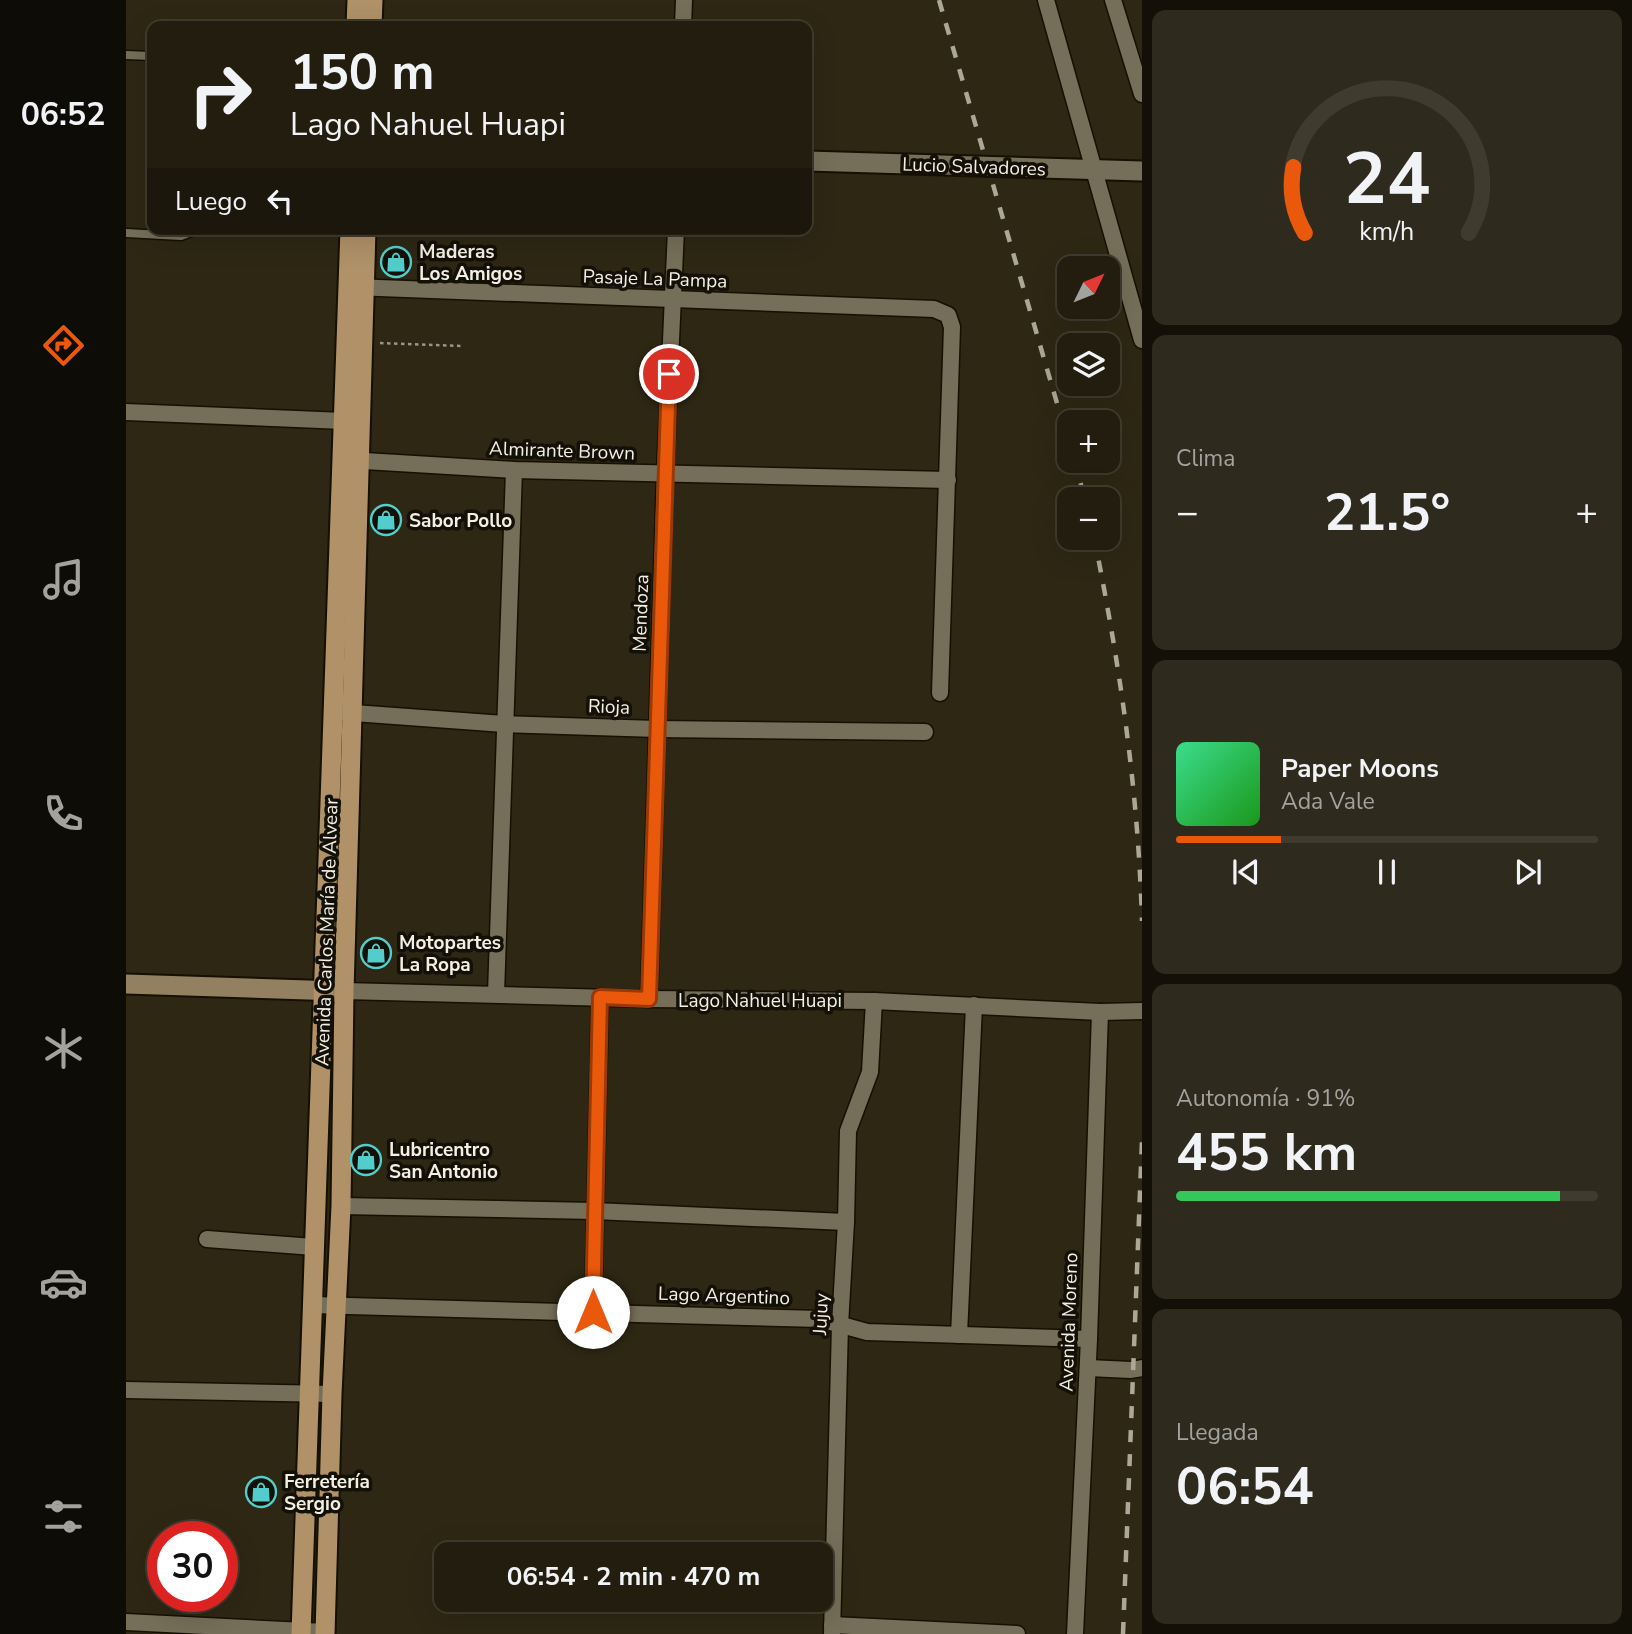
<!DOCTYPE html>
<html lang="es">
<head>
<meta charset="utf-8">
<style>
  :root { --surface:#221d0f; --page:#2e2a1d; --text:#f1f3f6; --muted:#a2a29e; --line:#3f3b2f; --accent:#ea580c }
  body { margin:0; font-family:"Nunito Sans",sans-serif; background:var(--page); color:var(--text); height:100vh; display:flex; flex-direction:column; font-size:26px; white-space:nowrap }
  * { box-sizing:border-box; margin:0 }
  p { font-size:23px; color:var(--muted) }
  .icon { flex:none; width:38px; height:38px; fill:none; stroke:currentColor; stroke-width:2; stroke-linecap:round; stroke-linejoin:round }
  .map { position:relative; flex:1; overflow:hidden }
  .panel { display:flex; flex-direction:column; gap:10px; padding:10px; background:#131008; width:490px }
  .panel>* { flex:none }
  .top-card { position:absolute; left:21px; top:21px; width:665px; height:214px; border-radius:14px; box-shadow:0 7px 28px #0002,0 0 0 2px var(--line); background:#221d0f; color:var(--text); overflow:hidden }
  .needle { width:46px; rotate:47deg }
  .tools { position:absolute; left:931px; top:256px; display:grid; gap:14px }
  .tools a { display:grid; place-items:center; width:63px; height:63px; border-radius:14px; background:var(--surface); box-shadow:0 7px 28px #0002,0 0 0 2px var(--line); font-size:35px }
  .speed { position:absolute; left:21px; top:1521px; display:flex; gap:14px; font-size:35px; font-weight:700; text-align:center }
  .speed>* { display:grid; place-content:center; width:91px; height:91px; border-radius:50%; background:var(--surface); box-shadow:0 7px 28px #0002,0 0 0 2px var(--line); line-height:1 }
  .speed .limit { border:10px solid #d22; background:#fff; color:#111 }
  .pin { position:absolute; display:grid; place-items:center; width:60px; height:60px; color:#fff; margin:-30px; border:4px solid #fff; border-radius:50%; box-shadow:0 2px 7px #0007 }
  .me { position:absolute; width:77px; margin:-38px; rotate:0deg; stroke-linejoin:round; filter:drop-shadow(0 0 5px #0008) }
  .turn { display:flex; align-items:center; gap:24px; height:147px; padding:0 28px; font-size:32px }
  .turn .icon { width:91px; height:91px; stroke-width:2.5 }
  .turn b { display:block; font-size:49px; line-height:60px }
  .then { display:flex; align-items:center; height:66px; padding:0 28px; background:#0003; gap:14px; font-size:26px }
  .big { font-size:52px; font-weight:700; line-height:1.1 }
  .panel .tile { flex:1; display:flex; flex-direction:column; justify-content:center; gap:10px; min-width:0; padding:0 24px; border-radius:14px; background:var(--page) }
  .panel .dial { align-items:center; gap:0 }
  .dial svg { height:182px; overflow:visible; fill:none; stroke:var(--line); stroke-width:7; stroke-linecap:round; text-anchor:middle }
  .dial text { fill:var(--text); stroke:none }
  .song { display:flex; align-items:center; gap:21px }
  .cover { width:84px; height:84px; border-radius:10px; background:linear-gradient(135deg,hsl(150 70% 55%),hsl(120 70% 35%)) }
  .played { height:7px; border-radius:4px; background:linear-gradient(90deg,var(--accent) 25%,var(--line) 25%) }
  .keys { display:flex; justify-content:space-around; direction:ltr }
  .heat { display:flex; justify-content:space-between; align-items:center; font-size:38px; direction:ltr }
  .charge { height:10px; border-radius:5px; background:linear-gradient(90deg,#34c759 91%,var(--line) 0) }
  .trip { position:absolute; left:308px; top:1542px; width:399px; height:70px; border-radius:14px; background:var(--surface); box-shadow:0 7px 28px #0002,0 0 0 2px var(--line); font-weight:700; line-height:70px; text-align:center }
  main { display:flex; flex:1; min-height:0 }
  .dock { display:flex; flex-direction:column; width:126px; justify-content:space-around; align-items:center; background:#0e0c06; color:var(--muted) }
  .dock .icon { width:49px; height:49px }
  .dock .active { color:var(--accent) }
  .dock b { font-size:32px; color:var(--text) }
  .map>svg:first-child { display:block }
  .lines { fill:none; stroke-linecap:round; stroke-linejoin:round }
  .service-casing { stroke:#161001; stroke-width:11 }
  .minor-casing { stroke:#161001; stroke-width:19 }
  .tertiary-casing { stroke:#161001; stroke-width:23 }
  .secondary-casing { stroke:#161001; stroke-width:23 }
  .primary-casing { stroke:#161001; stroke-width:23 }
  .path { stroke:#9a9586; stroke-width:2.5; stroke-dasharray:3.5 3.5; stroke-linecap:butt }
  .service { stroke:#756e58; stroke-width:8 }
  .minor { stroke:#756e58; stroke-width:16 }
  .tertiary { stroke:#756e58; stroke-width:19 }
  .secondary { stroke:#938060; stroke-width:19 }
  .primary { stroke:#b09168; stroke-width:19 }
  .rail { stroke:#aca798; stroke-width:4.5; stroke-dasharray:12 12; stroke-linecap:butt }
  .route-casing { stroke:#983908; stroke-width:18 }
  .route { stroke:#ea580c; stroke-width:12 }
  .labels { text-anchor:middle; stroke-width:7; stroke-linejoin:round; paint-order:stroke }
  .street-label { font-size:19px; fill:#f3efe3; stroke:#131008 }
  .poi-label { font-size:19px; font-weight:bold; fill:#f3efe3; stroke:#131008; text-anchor:start }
</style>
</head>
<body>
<main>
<nav class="dock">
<b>06:52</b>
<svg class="icon active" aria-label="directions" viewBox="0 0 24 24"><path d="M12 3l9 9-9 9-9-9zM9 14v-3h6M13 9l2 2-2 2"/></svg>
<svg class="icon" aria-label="music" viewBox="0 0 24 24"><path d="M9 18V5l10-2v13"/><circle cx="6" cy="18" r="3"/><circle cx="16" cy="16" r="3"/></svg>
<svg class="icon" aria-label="phone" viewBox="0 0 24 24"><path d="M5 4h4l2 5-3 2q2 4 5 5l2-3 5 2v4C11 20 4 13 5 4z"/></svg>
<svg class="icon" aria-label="climate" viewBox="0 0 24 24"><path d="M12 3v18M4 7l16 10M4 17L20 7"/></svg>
<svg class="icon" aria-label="car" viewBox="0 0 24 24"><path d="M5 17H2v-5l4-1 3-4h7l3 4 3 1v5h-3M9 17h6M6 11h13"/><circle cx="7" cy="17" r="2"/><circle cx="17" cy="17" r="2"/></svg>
<svg class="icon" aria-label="filters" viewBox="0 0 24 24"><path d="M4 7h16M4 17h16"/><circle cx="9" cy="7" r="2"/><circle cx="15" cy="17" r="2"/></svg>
</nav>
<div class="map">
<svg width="1016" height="1634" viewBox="0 0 1016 1634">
  <rect width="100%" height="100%" fill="#2e2714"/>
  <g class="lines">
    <!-- service casing -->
    <g class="service-casing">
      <g id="service">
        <path d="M0 55 26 56"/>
        <path d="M0 233 55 236 73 229"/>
      </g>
    </g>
    <!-- minor casing -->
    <g class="minor-casing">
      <g id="minor">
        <path d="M920 0 1016 340"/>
        <path d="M987 0 1016 94"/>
        <path d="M557 26 558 0"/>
        <path d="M227 287 808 309 822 315 826 327 814 693"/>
        <path d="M0 412 218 421"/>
        <path d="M222 460 388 470 822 480"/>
        <path d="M214 712 378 724 531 729 799 732"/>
        <path d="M218 991 523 999 748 1001 974 1012 1016 1011"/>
        <path d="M370 994 388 470"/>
        <path d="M523 999 539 474 550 229"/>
        <path d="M215 1206 468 1211 720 1222"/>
        <path d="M81 1239 188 1247"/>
        <path d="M187 1305 694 1319 741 1332 963 1339"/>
        <path d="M467 1312 474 997"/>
        <path d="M833 1335 848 1005"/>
        <path d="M962 1368 1005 1370 1016 1368"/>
        <path d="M0 1390 206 1394"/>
        <path d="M0 1622 199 1632"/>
        <path d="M706 1625 891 1634"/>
        <path d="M706 1634 714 1325 720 1222 722 1131 744 1072 748 1001"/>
        <path d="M949 1634 963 1339 974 1012"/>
      </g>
    </g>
    <!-- tertiary casing -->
    <g class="tertiary-casing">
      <path id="tertiary" d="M681 161 1016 171"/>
    </g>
    <!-- secondary casing -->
    <g class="secondary-casing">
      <path id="secondary" d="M0 984 212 991"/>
    </g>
    <!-- primary casing -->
    <g class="primary-casing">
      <g id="primary">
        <path d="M230 26 231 0"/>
        <path d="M246 26 247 0"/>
        <path d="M175 1634 224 229"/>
        <path d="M199 1634 206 1394 215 1206 218 991 240 229"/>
      </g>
    </g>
    <!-- path -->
    <path class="path" d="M254 343 335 346"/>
    <!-- service -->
    <use href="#service" class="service"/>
    <!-- minor -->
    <use href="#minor" class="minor"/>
    <!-- tertiary -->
    <use href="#tertiary" class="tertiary"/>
    <!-- secondary -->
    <use href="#secondary" class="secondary"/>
    <!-- primary -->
    <use href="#primary" class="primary"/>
    <!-- rail -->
    <g class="rail">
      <path d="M813 0 943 444"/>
      <path d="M948 460 959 499"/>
      <path d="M968 537C994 666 1012 789 1016 921"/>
      <path d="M997 1634 1016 1140"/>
    </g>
  </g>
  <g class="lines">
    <!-- route casing -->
    <g class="route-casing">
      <path id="route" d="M467 1312 474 997 523 999 543 374"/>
    </g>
    <!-- route -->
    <use href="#route" class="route"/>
  </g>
  <!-- icons -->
  <defs>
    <g id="shop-ring" transform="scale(1.575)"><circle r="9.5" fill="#131008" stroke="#52cdcc" stroke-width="1.5"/><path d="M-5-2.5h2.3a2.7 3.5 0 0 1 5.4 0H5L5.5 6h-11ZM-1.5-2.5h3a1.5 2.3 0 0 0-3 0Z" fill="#52cdcc"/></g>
  </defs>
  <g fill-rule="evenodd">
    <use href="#shop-ring" x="270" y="262"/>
    <use href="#shop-ring" x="260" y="520"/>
    <use href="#shop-ring" x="250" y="953"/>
    <use href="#shop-ring" x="240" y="1160"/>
    <use href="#shop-ring" x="135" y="1492"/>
  </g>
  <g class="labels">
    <!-- street labels -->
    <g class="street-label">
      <text transform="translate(848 166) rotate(2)" y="7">Lucio Salvadores</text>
      <text transform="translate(529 278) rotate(2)" y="7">Pasaje La Pampa</text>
      <text transform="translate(436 450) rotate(2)" y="7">Almirante Brown</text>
      <text transform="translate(514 613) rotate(-88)" y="7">Mendoza</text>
      <text transform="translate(483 706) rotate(2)" y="7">Rioja</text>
      <text transform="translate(200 932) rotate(-88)" y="7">Avenida Carlos María de Alvear</text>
      <text x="634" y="1007">Lago Nahuel Huapi</text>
      <text transform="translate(598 1295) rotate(2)" y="7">Lago Argentino</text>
      <text transform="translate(694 1314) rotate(-87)" y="7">Jujuy</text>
      <text transform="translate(942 1322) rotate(-88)" y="7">Avenida Moreno</text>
    </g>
    <!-- poi labels -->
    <g class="poi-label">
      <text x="293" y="258">Maderas<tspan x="293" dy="22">Los Amigos</tspan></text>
      <text x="283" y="527">Sabor Pollo</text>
      <text x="273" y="949">Motopartes<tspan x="273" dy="22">La Ropa</tspan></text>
      <text x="263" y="1156">Lubricentro<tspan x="263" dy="22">San Antonio</tspan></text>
      <text x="158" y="1488">Ferretería<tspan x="158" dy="22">Sergio</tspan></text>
    </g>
  </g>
</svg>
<div class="tools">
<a><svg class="needle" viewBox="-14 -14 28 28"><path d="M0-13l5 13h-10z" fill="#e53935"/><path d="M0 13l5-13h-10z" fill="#a2a29e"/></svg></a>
<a><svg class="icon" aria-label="layers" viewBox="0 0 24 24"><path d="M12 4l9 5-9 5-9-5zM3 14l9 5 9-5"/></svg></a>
<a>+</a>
<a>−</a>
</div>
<div class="speed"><div class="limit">30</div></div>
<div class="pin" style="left:543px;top:374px;background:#d93025"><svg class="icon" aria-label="arrive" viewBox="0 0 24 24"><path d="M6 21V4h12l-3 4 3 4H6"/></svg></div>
<svg class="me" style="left:467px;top:1312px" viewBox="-20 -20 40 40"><circle r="19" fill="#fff"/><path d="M0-13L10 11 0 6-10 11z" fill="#ea580c"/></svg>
<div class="trip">06:54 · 2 min · 470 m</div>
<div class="top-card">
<div class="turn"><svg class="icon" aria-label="right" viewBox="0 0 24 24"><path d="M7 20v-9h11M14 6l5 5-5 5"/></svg><div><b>150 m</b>Lago Nahuel Huapi</div></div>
<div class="then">Luego<svg class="icon" aria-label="left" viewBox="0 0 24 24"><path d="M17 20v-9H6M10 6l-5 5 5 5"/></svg></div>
</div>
</div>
<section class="panel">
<div class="tile dial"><svg viewBox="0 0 100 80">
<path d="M14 69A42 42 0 1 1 86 69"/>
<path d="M14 69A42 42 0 0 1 9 40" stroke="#ea580c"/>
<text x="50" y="56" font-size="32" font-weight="700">24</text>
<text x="50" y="72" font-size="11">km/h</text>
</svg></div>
<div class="tile"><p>Clima</p>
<div class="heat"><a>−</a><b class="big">21.5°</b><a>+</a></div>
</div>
<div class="tile">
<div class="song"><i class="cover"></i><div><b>Paper Moons</b><p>Ada Vale</p></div></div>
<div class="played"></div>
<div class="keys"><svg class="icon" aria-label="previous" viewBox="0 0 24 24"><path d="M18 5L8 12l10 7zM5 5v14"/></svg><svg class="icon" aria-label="pause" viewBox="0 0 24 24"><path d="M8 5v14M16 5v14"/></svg><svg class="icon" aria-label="next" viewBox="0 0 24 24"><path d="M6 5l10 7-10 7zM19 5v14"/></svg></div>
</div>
<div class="tile"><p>Autonomía · 91%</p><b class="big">455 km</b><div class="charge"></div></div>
<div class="tile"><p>Llegada</p><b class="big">06:54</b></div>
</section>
</main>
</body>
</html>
